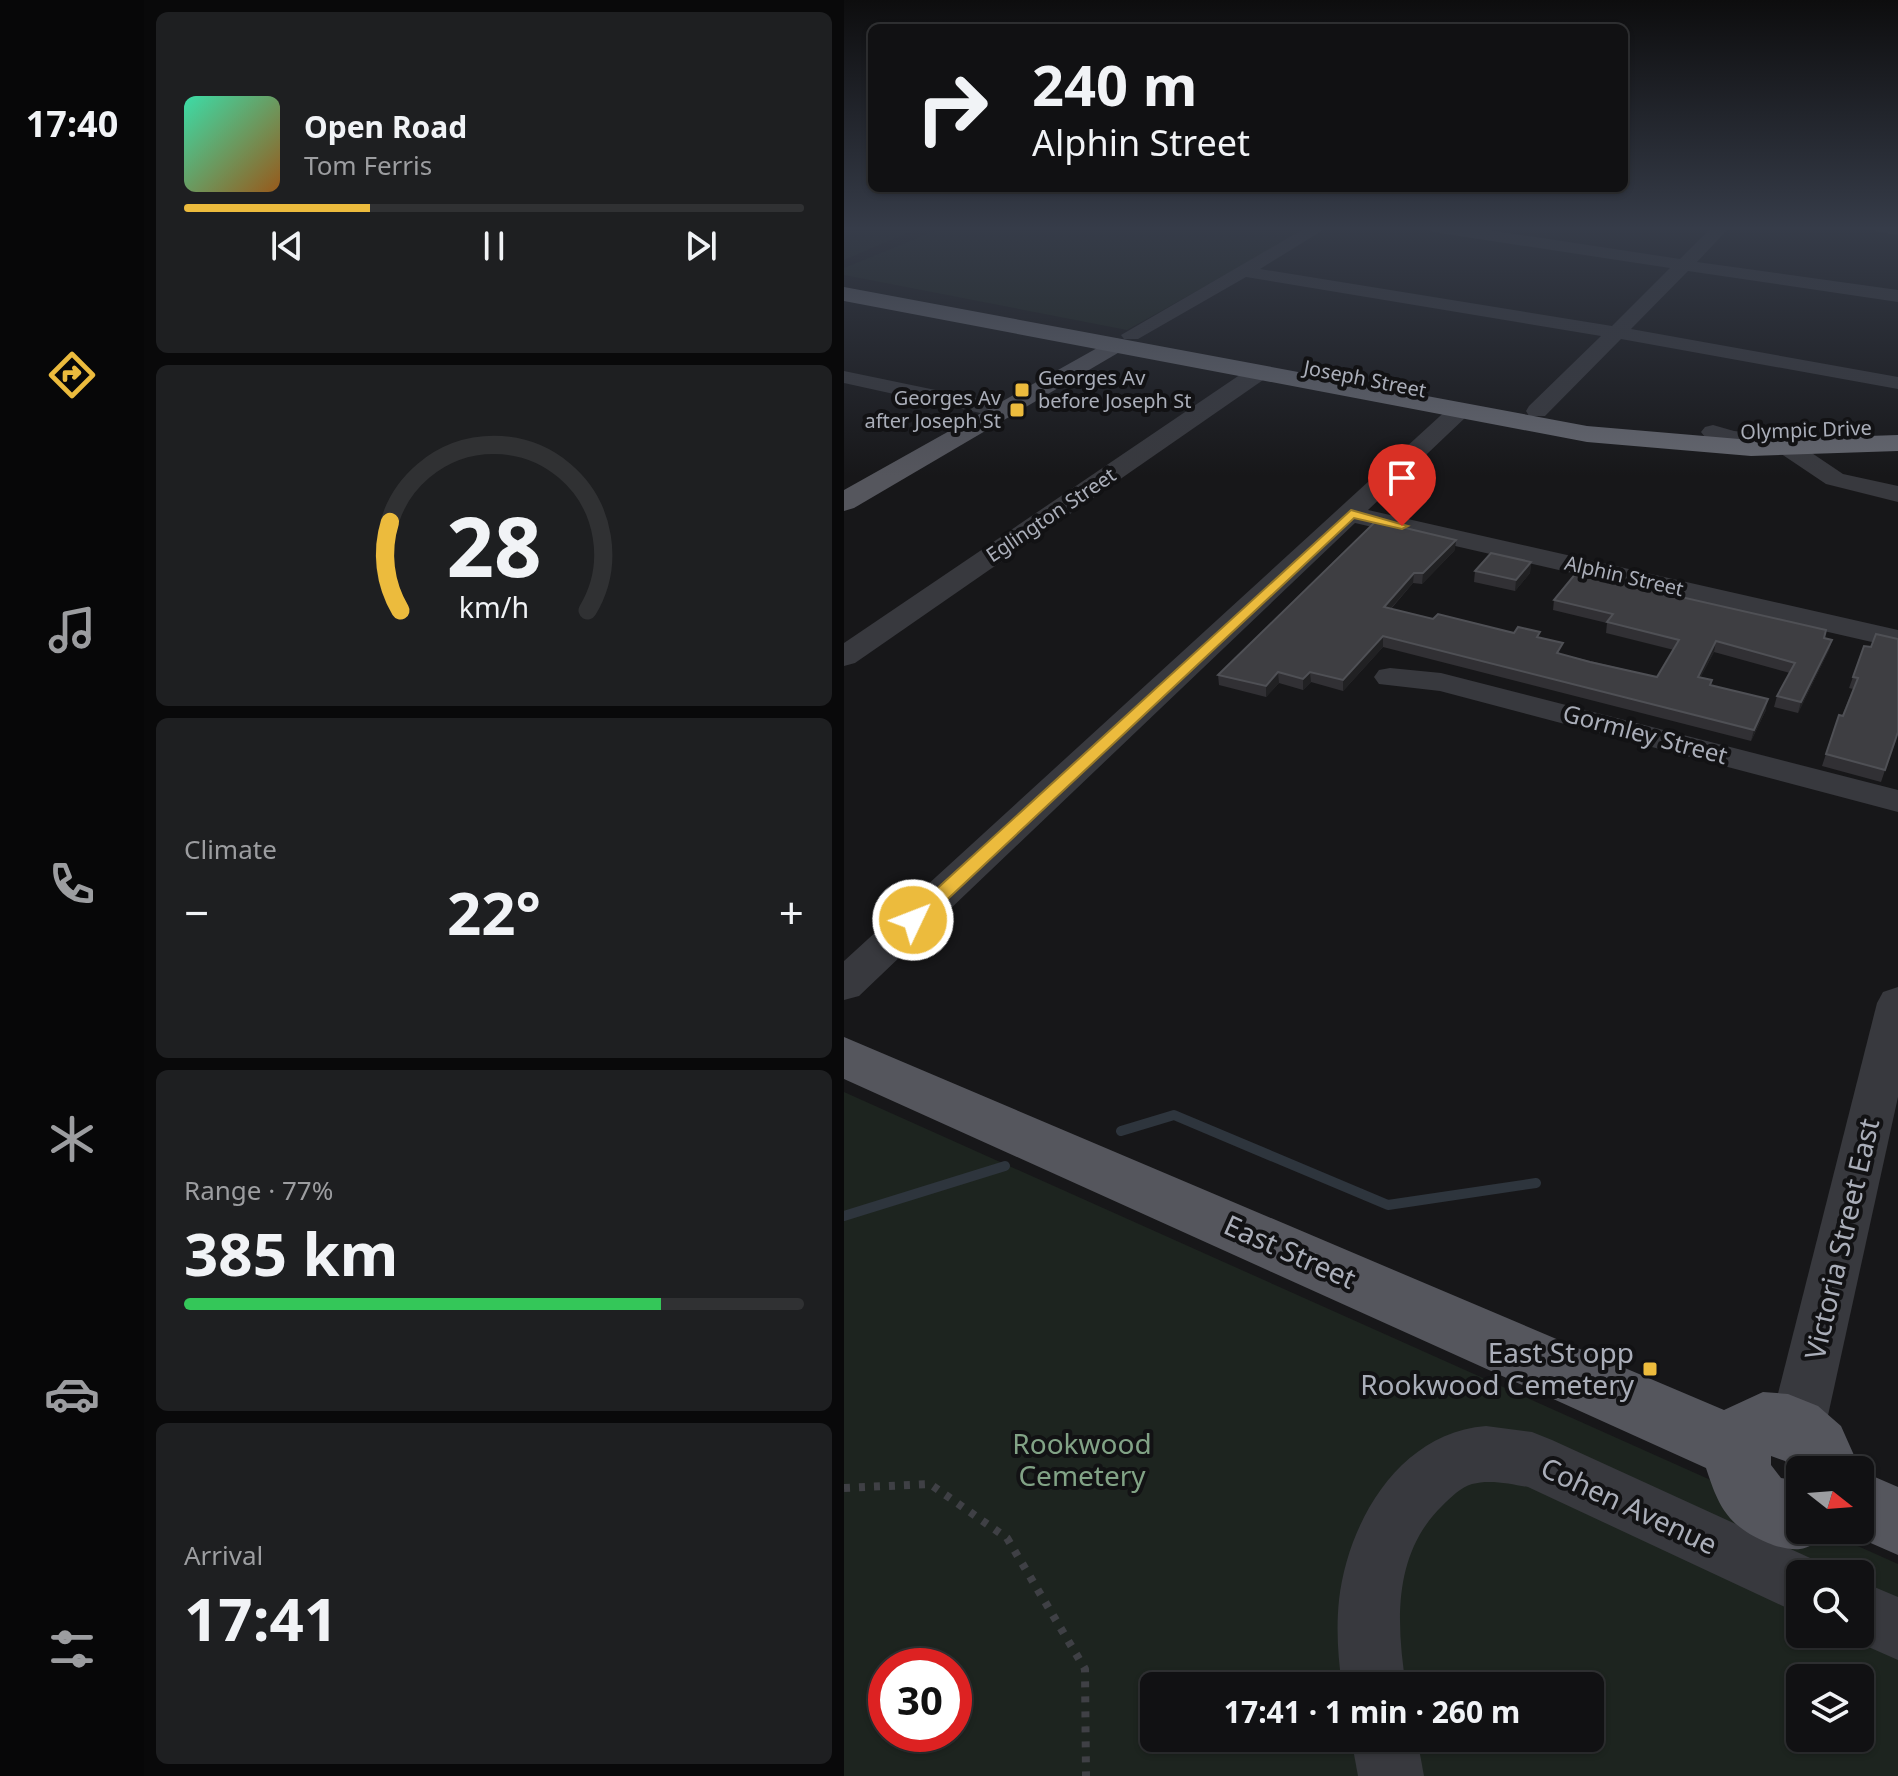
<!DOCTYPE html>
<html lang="en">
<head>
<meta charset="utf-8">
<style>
  :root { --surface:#111113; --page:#1e1f21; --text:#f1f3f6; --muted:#9c9da0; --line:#303133; --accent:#ecbb3d }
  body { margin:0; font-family:"Noto Sans",sans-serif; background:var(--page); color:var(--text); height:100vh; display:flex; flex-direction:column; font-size:30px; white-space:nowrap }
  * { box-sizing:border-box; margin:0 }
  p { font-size:26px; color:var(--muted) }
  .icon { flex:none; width:44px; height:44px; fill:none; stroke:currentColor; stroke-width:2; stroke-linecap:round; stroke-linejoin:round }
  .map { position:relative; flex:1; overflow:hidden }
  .drawer { display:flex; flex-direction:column; gap:12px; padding:12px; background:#09090a; width:700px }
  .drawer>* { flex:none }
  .banner { position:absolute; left:24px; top:24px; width:760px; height:168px; border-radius:12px; box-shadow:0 2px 6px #0004,0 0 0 2px var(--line); background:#111113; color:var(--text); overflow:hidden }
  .needle { width:52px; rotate:107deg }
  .tools { position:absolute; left:942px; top:1456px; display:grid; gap:16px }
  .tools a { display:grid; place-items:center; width:88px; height:88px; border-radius:12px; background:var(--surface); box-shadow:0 2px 6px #0004,0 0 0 2px var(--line); font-size:40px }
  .speed { position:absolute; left:24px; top:1648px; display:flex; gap:16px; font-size:40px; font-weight:700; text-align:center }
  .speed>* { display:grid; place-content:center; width:104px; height:104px; border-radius:50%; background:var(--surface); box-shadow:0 2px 6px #0004,0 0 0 2px var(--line); line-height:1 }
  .speed .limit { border:12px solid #d22; background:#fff; color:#111 }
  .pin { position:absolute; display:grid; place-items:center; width:68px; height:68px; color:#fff; margin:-82px -34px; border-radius:50% 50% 50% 0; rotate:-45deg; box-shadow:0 0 8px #0007 }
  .pin .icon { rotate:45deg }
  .me { position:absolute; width:88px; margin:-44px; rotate:47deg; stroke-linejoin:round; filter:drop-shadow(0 0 6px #0008) }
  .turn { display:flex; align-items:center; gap:28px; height:168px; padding:0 32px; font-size:36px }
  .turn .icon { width:104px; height:104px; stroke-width:2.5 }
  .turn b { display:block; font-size:56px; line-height:68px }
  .big { font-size:60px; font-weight:700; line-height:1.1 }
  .drawer .tile { flex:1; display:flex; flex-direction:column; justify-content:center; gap:12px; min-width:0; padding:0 28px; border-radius:12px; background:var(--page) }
  .drawer .dial { align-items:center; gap:0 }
  .dial svg { height:208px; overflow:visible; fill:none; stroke:var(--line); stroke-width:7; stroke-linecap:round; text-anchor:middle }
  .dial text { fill:var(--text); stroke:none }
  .song { display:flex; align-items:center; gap:24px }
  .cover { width:96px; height:96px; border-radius:12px; background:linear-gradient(135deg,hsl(160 70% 55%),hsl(30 70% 35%)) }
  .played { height:8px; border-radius:4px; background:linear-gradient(90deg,var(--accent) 30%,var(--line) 30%) }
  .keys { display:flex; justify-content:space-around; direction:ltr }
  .heat { display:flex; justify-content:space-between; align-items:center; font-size:44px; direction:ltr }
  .charge { height:12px; border-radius:6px; background:linear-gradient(90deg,#34c759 77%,var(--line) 0) }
  .trip { position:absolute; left:296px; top:1672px; width:464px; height:80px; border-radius:12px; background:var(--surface); box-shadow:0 2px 6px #0004,0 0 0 2px var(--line); font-weight:700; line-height:80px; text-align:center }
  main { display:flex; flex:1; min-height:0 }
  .menu { display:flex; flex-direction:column; width:144px; justify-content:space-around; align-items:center; background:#070708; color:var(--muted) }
  .menu .icon { width:56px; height:56px }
  .menu .current { color:var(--accent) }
  .menu b { font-size:36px; color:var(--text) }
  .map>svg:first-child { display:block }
  .green { fill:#1d241f; fill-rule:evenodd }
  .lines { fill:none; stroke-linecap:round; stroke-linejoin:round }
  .stream { stroke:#2e353d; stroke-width:10 }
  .path { stroke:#3f4045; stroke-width:8; stroke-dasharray:6 9; stroke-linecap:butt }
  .minor { fill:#38393e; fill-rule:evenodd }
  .major { fill:#55565d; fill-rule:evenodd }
  .highway { fill:#65676f; fill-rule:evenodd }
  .wall { fill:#313034 }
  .shaded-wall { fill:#212123 }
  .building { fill:#3e3e42; stroke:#4f5055; stroke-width:2 }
  .route { fill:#ecbb3d; stroke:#997a28; stroke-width:2 }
  .poi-dot { fill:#ecbb3d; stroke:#121214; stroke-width:3 }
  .labels { text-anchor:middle; stroke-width:8; stroke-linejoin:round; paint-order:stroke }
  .far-poi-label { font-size:20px; fill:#aaaeb9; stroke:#121214; text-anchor:start }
  .far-street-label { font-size:20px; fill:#aaaeb9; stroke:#121214 }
  .street-label { font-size:24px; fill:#aaaeb9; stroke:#121214 }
  .near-street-label { font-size:28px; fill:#aaaeb9; stroke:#121214 }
  .near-poi-label { font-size:28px; fill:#aaaeb9; stroke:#121214; text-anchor:end }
  .near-park-label { font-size:28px; fill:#82a386; stroke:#121214 }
</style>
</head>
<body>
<main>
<nav class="menu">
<b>17:40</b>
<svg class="icon current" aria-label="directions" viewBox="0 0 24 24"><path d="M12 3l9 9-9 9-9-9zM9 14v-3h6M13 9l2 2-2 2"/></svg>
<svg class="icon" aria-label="music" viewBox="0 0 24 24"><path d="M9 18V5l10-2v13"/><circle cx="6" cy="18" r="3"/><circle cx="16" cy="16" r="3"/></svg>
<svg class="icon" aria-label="phone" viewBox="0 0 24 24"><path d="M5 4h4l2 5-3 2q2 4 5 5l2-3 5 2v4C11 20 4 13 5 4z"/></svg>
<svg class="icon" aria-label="climate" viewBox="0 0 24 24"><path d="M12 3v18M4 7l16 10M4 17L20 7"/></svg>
<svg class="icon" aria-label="car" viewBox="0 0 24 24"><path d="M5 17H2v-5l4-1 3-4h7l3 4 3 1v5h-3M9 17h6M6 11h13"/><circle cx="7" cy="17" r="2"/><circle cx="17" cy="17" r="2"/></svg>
<svg class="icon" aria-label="filters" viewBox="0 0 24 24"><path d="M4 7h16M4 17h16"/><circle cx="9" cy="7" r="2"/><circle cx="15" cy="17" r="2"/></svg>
</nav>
<section class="drawer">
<div class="tile">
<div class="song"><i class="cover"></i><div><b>Open Road</b><p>Tom Ferris</p></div></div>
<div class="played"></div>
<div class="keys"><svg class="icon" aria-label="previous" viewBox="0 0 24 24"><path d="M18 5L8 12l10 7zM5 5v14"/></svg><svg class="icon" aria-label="pause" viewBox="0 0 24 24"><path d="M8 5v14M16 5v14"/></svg><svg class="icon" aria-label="next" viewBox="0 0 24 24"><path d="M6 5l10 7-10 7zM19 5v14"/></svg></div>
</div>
<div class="tile dial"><svg viewBox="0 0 100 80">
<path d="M14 69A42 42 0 1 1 86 69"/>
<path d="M14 69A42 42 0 0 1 10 35" stroke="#ecbb3d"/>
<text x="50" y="56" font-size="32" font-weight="700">28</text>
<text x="50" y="72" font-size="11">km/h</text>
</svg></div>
<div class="tile"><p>Climate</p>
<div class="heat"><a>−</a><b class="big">22°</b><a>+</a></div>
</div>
<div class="tile"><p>Range · 77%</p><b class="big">385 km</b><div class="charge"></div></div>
<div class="tile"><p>Arrival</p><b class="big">17:41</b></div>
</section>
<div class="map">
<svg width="1054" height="1776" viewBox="0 0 1054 1776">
  <rect width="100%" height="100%" fill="#171719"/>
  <!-- green -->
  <g class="green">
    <path d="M0 227H77L0 260Z"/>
    <path d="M101 227H467L283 330 0 275V268Z"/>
    <path d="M0 1092 956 1520V1530H978L1054 1564V1776H0ZM956 1574H1016V1634H956ZM42 1666H110V1734H42ZM956 1678H1016V1738H956ZM310 1686H746V1738H310Z"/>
  </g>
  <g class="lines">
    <!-- stream -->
    <g class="stream">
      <path d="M277 1131 330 1115 544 1205 692 1183"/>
      <path d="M0 1216 161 1166"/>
    </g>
    <!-- path -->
    <path class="path" d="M0 1488 86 1484 163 1538 241 1669 242 1776"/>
    <!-- minor -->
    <g class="minor">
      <path d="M463 227H484L416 269 768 326 826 268 589 232 581 227H625L836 259 868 227H886L853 262 1054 290V302L844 271 787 329 1054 377V389L777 339 701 416H685L682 411 685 406 757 336 402 277 294 339H280L277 335Z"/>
      <path d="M1029 227H1054V235L1031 231Z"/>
      <path d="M414 367 425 373 422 378 11 663 0 666V643L406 368Z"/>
      <path d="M0 371 159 404 167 406 170 411 167 416 159 418 0 383Z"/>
      <path d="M615 404 623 406 626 411 623 416 524 510 1054 630V648L511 523 15 996 0 1000V961L607 406Z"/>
      <path d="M869 425 890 431 944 437 999 474 1054 486V502L982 484 930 449 888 445 861 437 857 432 861 427Z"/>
      <path d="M546 668 597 673 1054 790V812L596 691 535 684 530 677 535 670Z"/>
      <path d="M1054 987V1097L981 1429 973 1449 953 1457 933 1449 925 1429 1033 1003 1039 992Z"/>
      <path d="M642 1426 688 1432 708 1440 977 1563 982 1574H956V1614L684 1487C667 1484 646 1479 628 1484 617 1487 607 1497 598 1506 549 1554 552 1622 562 1686H498C494 1657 492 1629 495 1600 504 1522 555 1433 642 1426Z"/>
      <path d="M1016 1581 1054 1597V1660L995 1634H1016Z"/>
      <path d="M507 1738H573L580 1776H514Z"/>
    </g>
    <!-- major -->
    <g class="major">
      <path d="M271 338 279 340 283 345 279 350 10 508 0 511V490Z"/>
      <path d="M0 1037 880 1410 919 1392 944 1394 974 1406 997 1426 1017 1471 1054 1487V1555L997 1530H1016V1470H956V1530H984L980 1539C973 1542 964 1548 956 1549 947 1550 933 1547 924 1543 884 1526 875 1508 862 1468L0 1079ZM927 1456 941 1461 956 1481 937 1478 927 1465Z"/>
    </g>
    <!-- highway -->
    <path class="highway" d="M0 287 743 426 907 440 1054 435V451L907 456 743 442 0 301Z"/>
  </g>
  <!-- wall -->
  <g class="wall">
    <path d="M611 550 578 584 569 583 547 609 589 619 695 638 717 654 813 677 830 650 762 633 763 623 709 610 710 600 988 640 985 650 954 713 930 707 933 696 946 673 870 652 856 678 868 680 867 685 922 710 907 741 539 647 499 691 467 682 459 690 435 683 422 697 375 685 374 675Z"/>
    <path d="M687 562 686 573 671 591 630 582 631 571Z"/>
    <path d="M1020 646 1054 732 1037 782 978 766 982 754 1009 689 1005 688Z"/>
  </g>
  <!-- shaded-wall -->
  <g class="shaded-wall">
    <path d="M612 540 611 550 578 584 579 573Z"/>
    <path d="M687 562 686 573 671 591 672 580Z"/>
    <path d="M570 573 569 583 539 617 540 607Z"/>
    <path d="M539 636V647L499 691V680Z"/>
    <path d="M988 640 985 650 954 713 957 702Z"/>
    <path d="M872 641 870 652 851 688 854 677Z"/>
    <path d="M434 672 435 683 422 697V686Z"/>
    <path d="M466 672 467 682 459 690V679Z"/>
    <path d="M924 699 922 710 907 741 910 730Z"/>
  </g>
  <!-- building -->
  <g class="building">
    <path d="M532 521 612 540 579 573H570L540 607 589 619 594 614 670 633 674 627 696 632 693 637 719 643 713 653 746 662 813 677 835 640 763 622 769 614 710 600 732 573 982 630 980 638 988 640 957 702 933 696 951 663 872 641 854 677 868 680 866 685 924 699 910 730 539 636 499 680 466 672 459 679 434 672 422 686 374 675Z"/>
    <path d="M647 553 687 562 672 580 631 571Z"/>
    <path d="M1032 634 1054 639V732L1041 770 982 754 995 715 999 716 1014 678 1009 677 1020 646 1027 647Z"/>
  </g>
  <!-- sky -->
  <linearGradient id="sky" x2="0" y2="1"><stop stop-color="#0d0d0e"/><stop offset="0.48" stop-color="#363c49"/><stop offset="1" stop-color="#363c49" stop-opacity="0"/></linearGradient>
  <rect width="1054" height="476" fill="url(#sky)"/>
  <!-- route -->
  <path class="route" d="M507 510 564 526 558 529 510 518 76 925H63L60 920 63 916Z"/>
  <!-- markers -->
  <g class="poi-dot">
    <rect x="170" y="382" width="16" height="16" rx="4"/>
    <rect x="165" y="402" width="16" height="16" rx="4"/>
    <rect x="798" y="1361" width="16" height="16" rx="4"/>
  </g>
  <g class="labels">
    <!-- far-poi labels -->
    <g class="far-poi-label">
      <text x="194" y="385">Georges Av<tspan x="194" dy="23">before Joseph St</tspan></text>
      <text x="157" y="405" text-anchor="end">Georges Av<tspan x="157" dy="23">after Joseph St</tspan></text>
    </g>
    <!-- far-street labels -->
    <g class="far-street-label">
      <text transform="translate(521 379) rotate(11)" y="7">Joseph Street</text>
      <text transform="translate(962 430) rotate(-2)" y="7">Olympic Drive</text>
      <text transform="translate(207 515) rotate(-34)" y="7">Eglington Street</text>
      <text transform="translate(780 576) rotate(13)" y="7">Alphin Street</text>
    </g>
    <!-- street labels -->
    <g class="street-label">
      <text transform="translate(801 735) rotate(15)" y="8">Gormley Street</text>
    </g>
    <!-- near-street labels -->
    <g class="near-street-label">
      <text transform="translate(998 1239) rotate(-77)" y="10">Victoria Street East</text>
      <text transform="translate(446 1252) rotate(24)" y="10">East Street</text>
      <text transform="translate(785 1506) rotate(25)" y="10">Cohen Avenue</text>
    </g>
    <!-- near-poi labels -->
    <g class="near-poi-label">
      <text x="790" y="1363">East St opp<tspan x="790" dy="32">Rookwood Cemetery</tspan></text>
    </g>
    <!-- near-park labels -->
    <g class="near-park-label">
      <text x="238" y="1454">Rookwood<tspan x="238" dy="32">Cemetery</tspan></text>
    </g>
  </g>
</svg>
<div class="tools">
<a><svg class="needle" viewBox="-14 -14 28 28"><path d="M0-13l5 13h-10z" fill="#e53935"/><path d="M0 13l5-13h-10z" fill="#9c9da0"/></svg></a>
<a><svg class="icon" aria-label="search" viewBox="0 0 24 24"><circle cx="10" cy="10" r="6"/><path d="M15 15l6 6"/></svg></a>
<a><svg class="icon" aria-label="layers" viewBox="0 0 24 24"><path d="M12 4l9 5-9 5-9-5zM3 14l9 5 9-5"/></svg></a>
</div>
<div class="speed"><div class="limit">30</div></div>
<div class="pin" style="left:558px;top:526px;background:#d93025"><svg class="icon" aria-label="arrive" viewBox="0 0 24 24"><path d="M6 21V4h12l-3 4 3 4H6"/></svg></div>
<svg class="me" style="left:69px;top:920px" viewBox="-20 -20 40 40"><circle r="17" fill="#ecbb3d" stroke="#fff" stroke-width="3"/><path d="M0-11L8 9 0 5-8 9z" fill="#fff"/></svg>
<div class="trip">17:41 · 1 min · 260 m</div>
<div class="banner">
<div class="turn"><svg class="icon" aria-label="right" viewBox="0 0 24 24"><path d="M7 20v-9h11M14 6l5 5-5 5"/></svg><div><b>240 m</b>Alphin Street</div></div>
</div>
</div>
</main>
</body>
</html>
